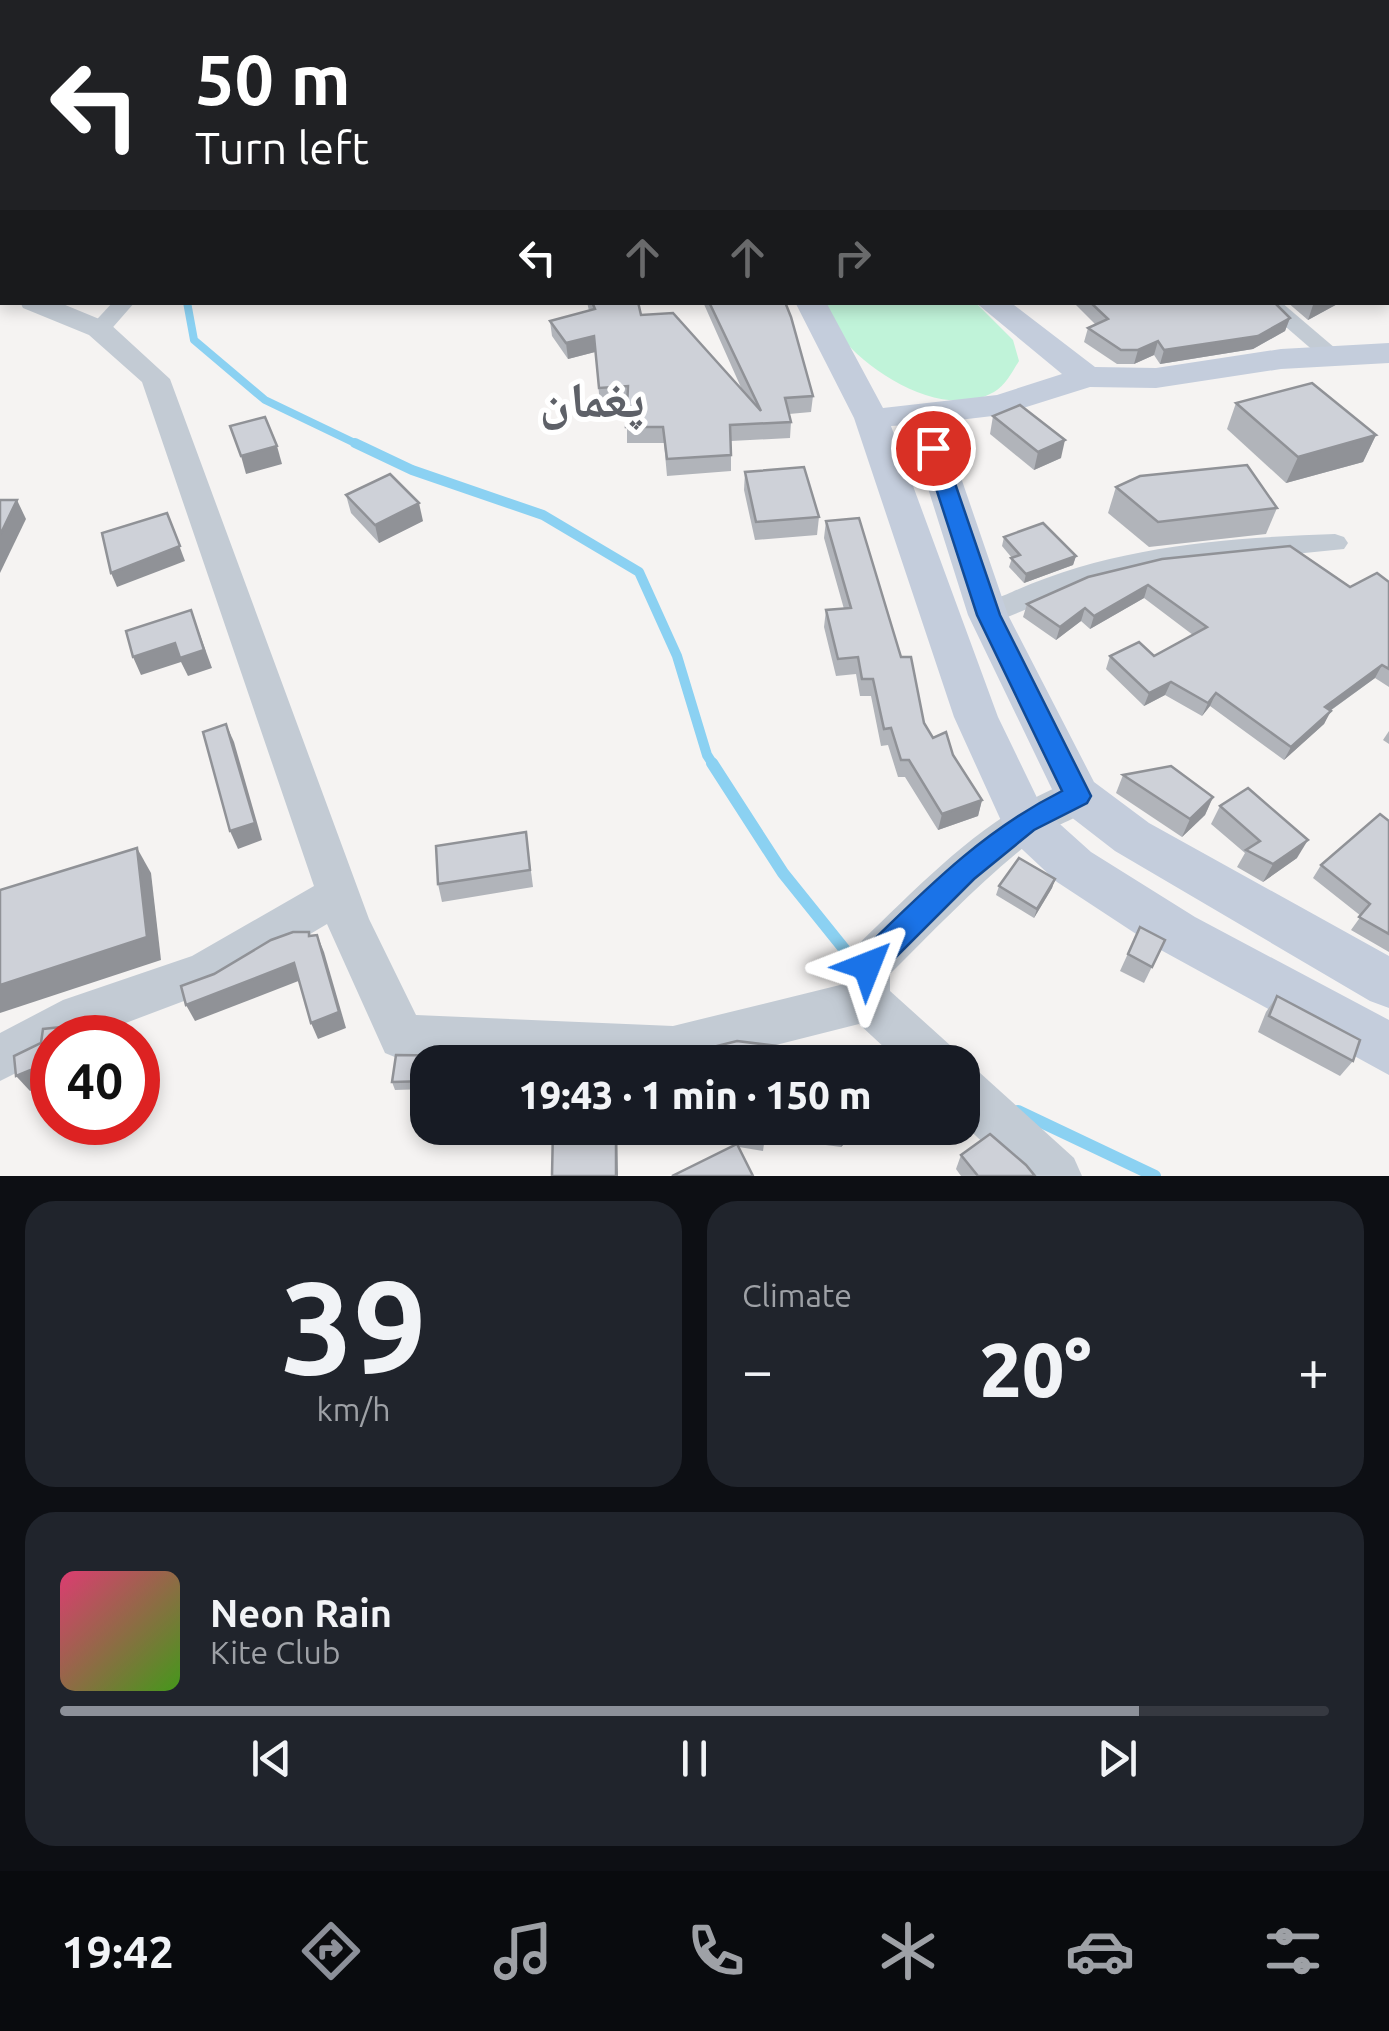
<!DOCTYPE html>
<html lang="en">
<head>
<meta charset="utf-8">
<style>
  :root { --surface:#171b24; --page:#20242c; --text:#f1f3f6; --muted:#9ea1a6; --line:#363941; --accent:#8c9099 }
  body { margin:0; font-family:Ubuntu,"Noto Naskh Arabic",sans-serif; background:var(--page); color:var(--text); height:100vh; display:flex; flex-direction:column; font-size:38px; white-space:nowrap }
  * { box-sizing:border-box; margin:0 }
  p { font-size:32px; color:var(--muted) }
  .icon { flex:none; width:55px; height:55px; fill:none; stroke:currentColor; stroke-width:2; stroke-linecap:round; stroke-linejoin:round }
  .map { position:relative; height:1176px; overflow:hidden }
  .panel { display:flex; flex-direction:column; gap:25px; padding:25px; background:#0d0f14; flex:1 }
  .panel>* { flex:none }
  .top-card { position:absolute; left:0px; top:0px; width:1390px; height:305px; box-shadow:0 5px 15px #0003; background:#202124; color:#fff; overflow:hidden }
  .speed { position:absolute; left:30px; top:1015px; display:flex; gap:20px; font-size:50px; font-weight:700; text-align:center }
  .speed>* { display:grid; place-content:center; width:130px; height:130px; border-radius:50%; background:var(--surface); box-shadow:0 5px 15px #0003; line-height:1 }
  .speed .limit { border:15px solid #d22; background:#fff; color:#111 }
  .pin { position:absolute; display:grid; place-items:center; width:85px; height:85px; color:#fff; margin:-42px; border:5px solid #fff; border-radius:50%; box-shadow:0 2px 10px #0007 }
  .me { position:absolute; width:110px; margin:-55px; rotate:45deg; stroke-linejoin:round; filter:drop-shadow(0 0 8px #0008) }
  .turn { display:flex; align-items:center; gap:35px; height:210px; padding:0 30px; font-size:45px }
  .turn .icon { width:130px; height:130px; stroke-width:2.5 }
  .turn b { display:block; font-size:70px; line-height:85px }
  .lanes { display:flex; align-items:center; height:95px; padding:0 30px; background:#0003; justify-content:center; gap:50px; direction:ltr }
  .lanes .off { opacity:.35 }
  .big { font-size:75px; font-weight:800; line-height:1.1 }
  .panel .tile { flex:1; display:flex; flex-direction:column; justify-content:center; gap:15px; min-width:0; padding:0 35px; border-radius:30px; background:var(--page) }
  .panel .dial { align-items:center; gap:0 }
  .dial b { font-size:130px; line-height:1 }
  .song { display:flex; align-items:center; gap:30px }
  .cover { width:120px; height:120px; border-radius:15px; background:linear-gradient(135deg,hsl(340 70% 55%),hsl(100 70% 35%)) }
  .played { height:10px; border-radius:5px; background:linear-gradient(90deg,var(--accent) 85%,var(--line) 85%) }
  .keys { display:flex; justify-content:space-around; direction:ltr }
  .heat { display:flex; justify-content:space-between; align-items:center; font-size:55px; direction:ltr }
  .panel .tiles { flex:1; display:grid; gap:25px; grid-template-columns:1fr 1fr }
  .tile:last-child { grid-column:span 2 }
  .trip { position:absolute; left:410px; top:1045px; width:570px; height:100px; border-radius:30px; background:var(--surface); box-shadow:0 5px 15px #0003; font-weight:800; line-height:100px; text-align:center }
  .dock { display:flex; height:160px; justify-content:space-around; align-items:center; background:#090b0e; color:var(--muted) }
  .dock .icon { width:70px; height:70px }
  .dock .selected { color:var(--accent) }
  .dock b { font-size:45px; color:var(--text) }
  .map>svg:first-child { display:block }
  .green { fill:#c0f3d9 }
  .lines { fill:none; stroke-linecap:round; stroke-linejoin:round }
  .stream-far3 { stroke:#8bd1f2; stroke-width:6 }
  .stream-far2 { stroke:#8bd1f2; stroke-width:8 }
  .stream-far1 { stroke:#8bd1f2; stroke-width:10 }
  .stream { stroke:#8bd1f2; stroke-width:12 }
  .minor { fill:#c3cbd4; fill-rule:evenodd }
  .tertiary { fill:#c3cbd4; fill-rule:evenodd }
  .secondary { fill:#c4cddc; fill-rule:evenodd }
  .wall { fill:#b1b4ba }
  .shaded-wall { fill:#909297 }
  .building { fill:#ced1d8; stroke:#909297; stroke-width:2.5 }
  .route { fill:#1a73e8; stroke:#114b97; stroke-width:2.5 }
  .labels { text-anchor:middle; stroke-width:10; stroke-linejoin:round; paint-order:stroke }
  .town-label { font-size:50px; font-weight:bold; fill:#5e6168; stroke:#fff }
</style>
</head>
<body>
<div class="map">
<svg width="1389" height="1176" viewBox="0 0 1389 1176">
  <rect width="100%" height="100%" fill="#f5f3f2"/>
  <!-- green -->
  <path class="green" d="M821 303H976L1013 340 1019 361C1012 372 1006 385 994 392 945 420 872 375 841 337 833 326 828 314 821 303Z"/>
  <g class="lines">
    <!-- stream-far3 -->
    <path class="stream-far3" d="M0 175 2 180"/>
    <!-- stream-far2 -->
    <path class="stream-far2" d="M187 302 194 340 265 400 361 446"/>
    <!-- stream-far1 -->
    <path class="stream-far1" d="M355 443 412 470 543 515 639 572 677 656 707 755 714 766"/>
    <!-- stream -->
    <g class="stream">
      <path d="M712 763 783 873 857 965"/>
      <path d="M1018 1111 1155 1176"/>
    </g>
    <!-- minor -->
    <g class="minor">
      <path d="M0 186 2 187V200L0 199Z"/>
      <path d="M113 302H135L107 334H91L88 329Z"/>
      <path d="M1257 302H1281L1342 354 1339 359H1323Z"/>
      <path d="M1335 534 1344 537 1348 543 1344 549 1157 568 1083 586 988 625 978 622 974 615C981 602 999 598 1012 592 1114 546 1226 538 1335 534Z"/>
    </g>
    <!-- tertiary -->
    <g class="tertiary">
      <path d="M0 282 2 283V299H0Z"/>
      <path d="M20 302H58L109 323 170 379 369 919 416 1015 673 1026 844 984V966L851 951C920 886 986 811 1078 779L1092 784 1098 796C1086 820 1054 823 1034 839 982 880 937 927 890 974V991L951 1046 958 1062H900L859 1024 709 1062 402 1060 385 1053 327 924 221 987 86 1038H52V1055L0 1081V1033L63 1000 192 956 314 886 142 382 89 335 23 308Z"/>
      <path d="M962 1065 979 1072 1074 1158 1082 1176H1019L962 1123Z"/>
    </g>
    <!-- secondary -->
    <g class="secondary">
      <path d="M567 0H592L594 2H569Z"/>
      <path d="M795 302H826L883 408 997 395 1062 374 975 302H1010L1095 367 1156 368 1281 349 1389 343V363L1281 369 1156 388 1090 387 1001 415 942 422 1008 615 1094 782 1149 823 1389 956V1008L1370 1001 1115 851 1062 810 968 615 908 425 891 426 998 717 1042 808 1091 852 1195 917 1389 1020V1075L1159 949 1057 882 1008 836 954 717 854 418Z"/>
    </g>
  </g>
  <!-- wall -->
  <g class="wall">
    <path d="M640 0H835L841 2H646Z"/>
    <path d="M587 302H638L641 315 743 392 703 302H785L813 396 811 412 789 414 791 422 790 438 731 441V471L667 476 664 443H627V402L600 404 595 352 568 359 552 336 550 321 589 311Z"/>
    <path d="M1073 302H1273L1290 318 1285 331 1253 349 1160 364 1154 355 1134 364H1117L1084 342 1088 328 1096 325Z"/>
    <path d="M1287 302H1341L1308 320Z"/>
    <path d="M1236 403 1376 435 1363 462 1286 483 1227 429Z"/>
    <path d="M993 416 1061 458 1034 470 990 434Z"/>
    <path d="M745 472 819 517 817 535 755 540 744 490Z"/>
    <path d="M1116 487 1277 508 1266 534 1149 547 1108 513Z"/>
    <path d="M346 495 423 521 379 543 351 513Z"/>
    <path d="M826 521 901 657 924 723 933 738 953 755 982 800 978 816 938 830 905 777H898L888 745 881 746 871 696H860L856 674 836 676 824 627 826 610 844 609 824 538Z"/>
    <path d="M1004 537 1076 556 1073 565 1024 583 1009 567 1012 558 1002 546Z"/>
    <path d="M1088 577 1350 587 1389 582V687L1375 678 1330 711 1324 724 1284 760 1210 706 1202 716 1165 695 1144 706 1106 669 1110 656H1154L1193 635 1144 598 1090 629 1081 621 1056 640 1023 617 1027 604Z"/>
    <path d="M1389 731V744L1383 740Z"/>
    <path d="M1123 775 1213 797 1205 815 1182 837 1116 793Z"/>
    <path d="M1220 806 1297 858 1263 882 1237 867 1245 853 1211 824Z"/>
    <path d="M1389 821V952L1351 930 1361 916 1313 878 1321 865Z"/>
    <path d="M526 832 533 887 442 902 438 884Z"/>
    <path d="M1055 879 1052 888 1034 918 996 895 999 886Z"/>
    <path d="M1140 927 1165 940 1144 983 1120 971Z"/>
    <path d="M1277 996 1353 1061 1340 1076 1258 1032 1266 1012Z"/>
    <path d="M396 1055 549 1057 550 1062H428V1089L395 1090 392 1082Z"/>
    <path d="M740 1128H860L841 1147 765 1137 763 1151 739 1147Z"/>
    <path d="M961 1155 1035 1176H961L956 1169Z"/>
  </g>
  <!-- shaded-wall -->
  <g class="shaded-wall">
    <path d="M740 0H752V2H732Z"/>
    <path d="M1319 302H1341L1308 320 1313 305Z"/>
    <path d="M1290 318 1285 331 1253 349 1160 364 1164 350Z"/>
    <path d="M594 336 595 352 568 359 566 343Z"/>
    <path d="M1158 341 1154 355 1134 364 1138 350Z"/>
    <path d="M1376 435 1363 462 1286 483 1298 457Z"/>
    <path d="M1065 440 1061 458 1034 470 1038 452Z"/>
    <path d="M277 446 282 464 246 474 241 456Z"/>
    <path d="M17 500 26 519 0 573V535Z"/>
    <path d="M419 503 423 521 379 543 375 525Z"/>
    <path d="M167 513 185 561 117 587 111 573Z"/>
    <path d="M1076 556 1073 565 1024 583 1026 574Z"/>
    <path d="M1148 585 1144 598 1090 629 1094 616Z"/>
    <path d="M1085 608 1081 621 1056 640 1060 627Z"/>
    <path d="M191 610 212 668 188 676 181 662 141 675 133 657Z"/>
    <path d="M1382 665 1375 678 1317 720 1325 707Z"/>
    <path d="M1171 682 1165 695 1144 706 1149 693Z"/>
    <path d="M1216 693 1210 706 1202 716 1208 703Z"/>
    <path d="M1331 711 1324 724 1284 760 1291 747Z"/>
    <path d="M226 724 234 742 262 840 238 849 230 831Z"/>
    <path d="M1213 797 1205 815 1182 837 1190 819Z"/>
    <path d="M982 800 978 816 938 830 942 814Z"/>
    <path d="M1308 840 1297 858 1263 882 1273 864Z"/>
    <path d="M137 848 151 873 161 960 0 1013V985Z"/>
    <path d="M1055 879 1052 888 1034 918 1037 909Z"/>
    <path d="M317 935 324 952 346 1028 318 1039 311 1023Z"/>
    <path d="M294 963 301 980 195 1021 186 1005Z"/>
    <path d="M50 1062 52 1065V1082L30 1091 16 1076Z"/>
    <path d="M616 1128H617L618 1176H616Z"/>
    <path d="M847 1128H860L841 1147 845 1130Z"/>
  </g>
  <!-- building -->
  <g class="building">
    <path d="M673 0H740L732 2H680Z"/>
    <path d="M757 0H835L841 2H760Z"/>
    <path d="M1389 207V230L1388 231V208Z"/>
    <path d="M592 302H638L641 315 673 313 761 411 709 302H785L791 317 813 396 785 398 791 422 730 425 731 455 667 459 663 427H626L628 386 599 388 594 336 566 343 550 321 595 309Z"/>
    <path d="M1090 302H1274L1290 318 1258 336 1164 350 1158 341 1138 350H1121L1088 328 1108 319Z"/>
    <path d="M1312 383 1376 435 1298 457 1236 403Z"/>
    <path d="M1020 405 1065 440 1038 452 993 416Z"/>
    <path d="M265 417 277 446 241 456 230 426Z"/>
    <path d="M1247 465 1277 508 1158 522 1116 487 1140 476Z"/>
    <path d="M804 467 819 517 756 522 745 472Z"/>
    <path d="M390 474 419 503 375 525 346 495Z"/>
    <path d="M0 500H17L0 535Z"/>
    <path d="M167 513 180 546 111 573 102 533Z"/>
    <path d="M859 518 901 657H911L924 723 933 738 946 732 953 755 982 800 942 814 909 760H901L891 728 884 729 873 679H862L858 657 838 659 826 610 851 608 826 521Z"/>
    <path d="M1043 523 1076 556 1026 574 1011 558 1020 555 1004 537Z"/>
    <path d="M1290 546 1350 587 1377 573 1389 582V669L1382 665 1325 707 1331 711 1291 747 1216 693 1208 703 1171 682 1149 693 1110 656 1139 642 1154 656 1207 627 1148 585 1094 616 1085 608 1060 627 1027 604 1088 577 1162 559Z"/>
    <path d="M191 610 204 650 180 658 175 643 133 657 126 631Z"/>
    <path d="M226 724 255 823 230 831 203 732Z"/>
    <path d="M1171 766 1213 797 1190 819 1123 775Z"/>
    <path d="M1248 788 1308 840 1273 864 1246 850 1260 841 1220 806Z"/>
    <path d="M1380 814 1389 821V934L1359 917 1370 904 1321 865Z"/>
    <path d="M526 832 530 870 438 884 436 846Z"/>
    <path d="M137 848 147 937 0 985V890Z"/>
    <path d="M1019 858 1055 879 1037 909 999 886Z"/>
    <path d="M1140 927 1165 940 1152 967 1128 954Z"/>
    <path d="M293 932H309V936L317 935 339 1012 311 1023 294 963 186 1005 181 986 214 974 271 940Z"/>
    <path d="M1277 996 1360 1040 1353 1061 1269 1016Z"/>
    <path d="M71 1026 73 1038H52V1076L50 1062 16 1076 14 1056 41 1043 43 1029Z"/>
    <path d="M737 1041 873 1058V1062H613L610 1047 709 1048Z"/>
    <path d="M396 1055 549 1057V1062H428V1081L392 1082Z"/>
    <path d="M553 1128H616V1176H552Z"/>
    <path d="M740 1128H766L765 1134 740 1130Z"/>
    <path d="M990 1134 1026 1165 1035 1176H978L961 1155Z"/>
    <path d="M737 1144 753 1176H672Z"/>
  </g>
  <!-- route -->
  <path class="route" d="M933 441 943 448 1000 615 1091 796 1087 803 1034 830 974 879 877 976 867 980 857 976 852 966 857 956C922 893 980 832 1062 791L977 615 923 448Z"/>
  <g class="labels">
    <!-- town labels -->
    <g class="town-label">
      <text x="592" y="417">پغمان</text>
    </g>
  </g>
</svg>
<div class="speed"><div class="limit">40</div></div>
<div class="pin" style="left:933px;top:448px;background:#d93025"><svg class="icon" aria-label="arrive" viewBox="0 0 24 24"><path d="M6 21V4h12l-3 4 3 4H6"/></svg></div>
<svg class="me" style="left:867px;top:966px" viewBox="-20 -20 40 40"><path d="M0-17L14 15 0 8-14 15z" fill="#1a73e8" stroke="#fff" stroke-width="4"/></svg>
<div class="trip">19:43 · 1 min · 150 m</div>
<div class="top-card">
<div class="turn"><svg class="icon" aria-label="left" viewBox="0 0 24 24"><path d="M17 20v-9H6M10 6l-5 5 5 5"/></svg><div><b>50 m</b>Turn left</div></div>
<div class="lanes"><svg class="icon" aria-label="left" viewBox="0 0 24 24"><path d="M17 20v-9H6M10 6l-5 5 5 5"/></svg><svg class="icon off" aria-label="ahead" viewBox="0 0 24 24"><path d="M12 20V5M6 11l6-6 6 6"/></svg><svg class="icon off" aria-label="ahead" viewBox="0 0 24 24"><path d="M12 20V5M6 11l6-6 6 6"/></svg><svg class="icon off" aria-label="right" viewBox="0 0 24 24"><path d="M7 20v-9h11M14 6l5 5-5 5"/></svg></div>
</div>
</div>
<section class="panel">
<div class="tiles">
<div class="tile dial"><b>39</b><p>km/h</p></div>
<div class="tile"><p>Climate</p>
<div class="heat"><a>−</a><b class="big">20°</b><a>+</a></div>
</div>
<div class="tile">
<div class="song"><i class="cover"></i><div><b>Neon Rain</b><p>Kite Club</p></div></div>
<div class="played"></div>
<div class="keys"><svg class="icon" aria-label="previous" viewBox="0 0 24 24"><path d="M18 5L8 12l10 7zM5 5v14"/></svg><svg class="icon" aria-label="pause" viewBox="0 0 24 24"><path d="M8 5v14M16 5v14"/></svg><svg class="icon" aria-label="next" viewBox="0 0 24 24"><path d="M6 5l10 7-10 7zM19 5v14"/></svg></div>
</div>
</div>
</section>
<nav class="dock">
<b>19:42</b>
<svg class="icon selected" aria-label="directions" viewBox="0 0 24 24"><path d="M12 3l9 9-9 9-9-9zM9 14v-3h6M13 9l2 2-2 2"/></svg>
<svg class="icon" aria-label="music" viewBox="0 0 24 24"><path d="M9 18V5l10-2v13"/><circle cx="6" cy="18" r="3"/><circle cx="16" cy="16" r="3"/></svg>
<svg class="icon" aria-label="phone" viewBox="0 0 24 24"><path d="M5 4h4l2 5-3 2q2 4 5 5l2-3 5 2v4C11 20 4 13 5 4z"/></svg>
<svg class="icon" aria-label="climate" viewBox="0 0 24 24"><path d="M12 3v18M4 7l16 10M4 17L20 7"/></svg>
<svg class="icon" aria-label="car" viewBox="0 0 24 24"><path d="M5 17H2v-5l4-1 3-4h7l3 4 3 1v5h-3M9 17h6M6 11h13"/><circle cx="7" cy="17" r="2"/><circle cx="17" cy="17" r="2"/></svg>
<svg class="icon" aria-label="filters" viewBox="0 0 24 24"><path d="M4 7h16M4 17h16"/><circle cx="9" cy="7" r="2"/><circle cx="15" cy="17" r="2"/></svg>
</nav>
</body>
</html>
